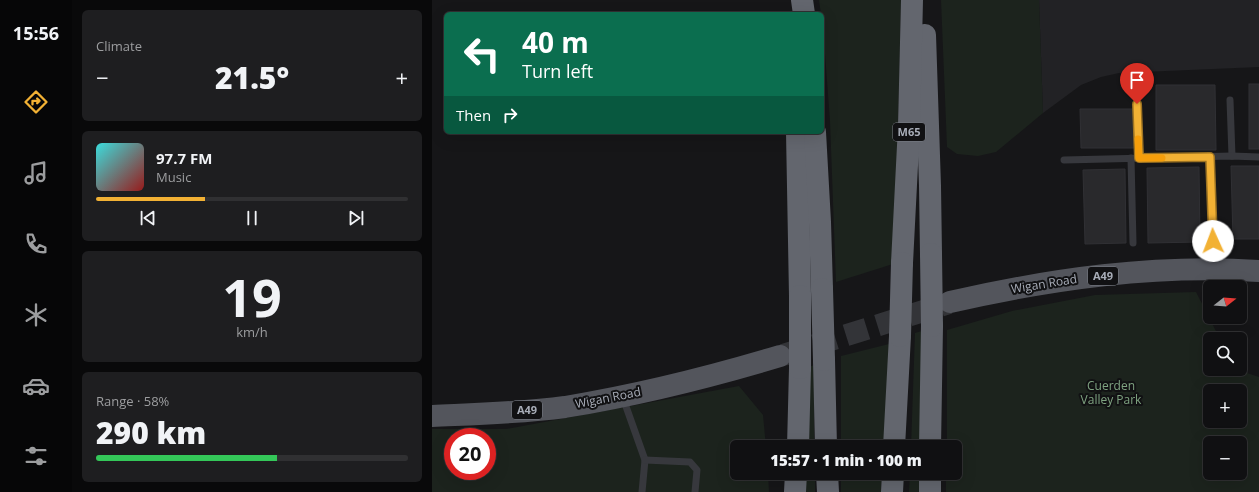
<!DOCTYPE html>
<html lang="en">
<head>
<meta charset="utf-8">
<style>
  :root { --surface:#101012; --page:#1e1e20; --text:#f1f3f6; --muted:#9c9d9f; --line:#303032; --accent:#f2b134 }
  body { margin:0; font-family:"Open Sans",sans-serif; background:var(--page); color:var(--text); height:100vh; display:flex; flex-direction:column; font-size:15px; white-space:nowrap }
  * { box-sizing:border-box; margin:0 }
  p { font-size:13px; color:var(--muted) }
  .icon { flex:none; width:22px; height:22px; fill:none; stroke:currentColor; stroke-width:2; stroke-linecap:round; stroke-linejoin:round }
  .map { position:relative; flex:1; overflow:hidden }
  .side { display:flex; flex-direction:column; gap:10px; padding:10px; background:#09090a; width:360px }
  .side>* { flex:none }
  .top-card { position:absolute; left:12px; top:12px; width:380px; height:122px; border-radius:6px; box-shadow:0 4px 16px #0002,0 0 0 1px var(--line); background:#0b6e4f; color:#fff; overflow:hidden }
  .needle { width:26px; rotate:73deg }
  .buttons { position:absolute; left:771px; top:280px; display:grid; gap:8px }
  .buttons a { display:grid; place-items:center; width:44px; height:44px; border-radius:6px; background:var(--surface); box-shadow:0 4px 16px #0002,0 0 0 1px var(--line); font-size:20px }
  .speed { position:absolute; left:12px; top:428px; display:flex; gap:8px; font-size:20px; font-weight:700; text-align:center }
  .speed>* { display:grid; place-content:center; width:52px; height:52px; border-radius:50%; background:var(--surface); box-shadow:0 4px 16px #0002,0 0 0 1px var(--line); line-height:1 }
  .speed .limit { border:6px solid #d22; background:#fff; color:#111 }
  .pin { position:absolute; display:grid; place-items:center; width:34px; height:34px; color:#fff; margin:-41px -17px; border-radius:50% 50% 50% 0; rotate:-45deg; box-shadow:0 0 4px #0007 }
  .pin .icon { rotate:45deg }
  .me { position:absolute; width:44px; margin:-22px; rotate:358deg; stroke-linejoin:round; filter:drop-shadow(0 0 3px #0008) }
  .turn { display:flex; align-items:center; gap:14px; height:84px; padding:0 12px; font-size:18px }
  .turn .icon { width:52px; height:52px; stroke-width:2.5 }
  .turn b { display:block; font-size:28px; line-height:34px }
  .then { display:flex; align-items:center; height:38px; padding:0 12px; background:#0003; gap:8px; font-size:15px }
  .big { font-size:30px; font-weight:800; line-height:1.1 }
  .side .tile { flex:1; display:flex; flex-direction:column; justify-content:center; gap:6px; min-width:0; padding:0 14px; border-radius:6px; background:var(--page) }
  .side .dial { align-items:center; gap:0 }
  .dial b { font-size:52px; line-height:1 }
  .song { display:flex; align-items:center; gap:12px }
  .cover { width:48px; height:48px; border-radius:6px; background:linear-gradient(135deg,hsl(180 70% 55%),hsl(0 70% 35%)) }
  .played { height:4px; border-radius:2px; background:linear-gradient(90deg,var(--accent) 35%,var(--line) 35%) }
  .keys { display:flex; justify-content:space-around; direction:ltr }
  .heat { display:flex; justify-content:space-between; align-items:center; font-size:22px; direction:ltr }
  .charge { height:6px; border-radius:3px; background:linear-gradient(90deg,#34c759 58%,var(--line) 0) }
  .trip { position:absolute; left:298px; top:440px; width:232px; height:40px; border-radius:6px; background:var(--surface); box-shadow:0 4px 16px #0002,0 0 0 1px var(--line); font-weight:800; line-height:40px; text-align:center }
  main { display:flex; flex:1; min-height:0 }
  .dock { display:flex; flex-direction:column; width:72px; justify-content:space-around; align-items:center; background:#060607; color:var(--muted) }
  .dock .icon { width:28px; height:28px }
  .dock .on { color:var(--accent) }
  .dock b { font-size:18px; color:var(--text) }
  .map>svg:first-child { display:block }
  .built { fill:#222225 }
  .green { fill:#1c231d; fill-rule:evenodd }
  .building { fill:#29292c; stroke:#303034 }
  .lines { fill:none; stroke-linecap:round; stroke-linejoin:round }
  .primary-tunnel { stroke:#333438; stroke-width:22; stroke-dasharray:22 11; stroke-linecap:butt }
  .service { stroke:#37383d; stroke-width:7 }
  .primary { stroke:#53555c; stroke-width:22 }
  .motorway { stroke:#63666e; stroke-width:22 }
  .motorway-bridge { stroke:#63666e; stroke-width:22 }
  .route-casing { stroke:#9d7322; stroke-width:10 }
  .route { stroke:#f2b134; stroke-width:7 }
  .slow { stroke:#f59e0b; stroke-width:7 }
  .labels { text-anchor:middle; stroke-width:4; stroke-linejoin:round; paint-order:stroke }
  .shield { fill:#111113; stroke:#7b7e86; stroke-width:1 }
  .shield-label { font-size:11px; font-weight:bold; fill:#a8adb8 }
  .street-label { font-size:12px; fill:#a8adb8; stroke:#111113 }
  .park-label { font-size:12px; fill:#7fa381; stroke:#111113 }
</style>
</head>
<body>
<main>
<nav class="dock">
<b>15:56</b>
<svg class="icon on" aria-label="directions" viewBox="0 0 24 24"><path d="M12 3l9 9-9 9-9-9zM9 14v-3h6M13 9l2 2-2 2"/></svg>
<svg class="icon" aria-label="music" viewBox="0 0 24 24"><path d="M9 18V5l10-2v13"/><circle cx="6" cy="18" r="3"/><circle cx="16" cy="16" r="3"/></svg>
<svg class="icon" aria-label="phone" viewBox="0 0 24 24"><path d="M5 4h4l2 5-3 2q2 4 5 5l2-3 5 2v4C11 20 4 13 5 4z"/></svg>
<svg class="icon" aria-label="climate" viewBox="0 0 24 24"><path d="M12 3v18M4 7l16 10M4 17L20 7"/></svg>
<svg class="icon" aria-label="car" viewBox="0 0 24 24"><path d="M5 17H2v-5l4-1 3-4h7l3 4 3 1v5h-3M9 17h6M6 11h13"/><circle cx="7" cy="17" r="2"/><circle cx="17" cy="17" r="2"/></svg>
<svg class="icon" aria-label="filters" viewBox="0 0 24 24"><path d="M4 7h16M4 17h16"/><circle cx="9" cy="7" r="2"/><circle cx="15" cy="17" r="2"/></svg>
</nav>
<section class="side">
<div class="tile"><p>Climate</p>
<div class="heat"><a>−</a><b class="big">21.5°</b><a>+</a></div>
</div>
<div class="tile">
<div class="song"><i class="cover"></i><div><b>97.7 FM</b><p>Music</p></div></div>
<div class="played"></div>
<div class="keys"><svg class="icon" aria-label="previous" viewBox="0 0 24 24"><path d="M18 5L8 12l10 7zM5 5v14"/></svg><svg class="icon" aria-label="pause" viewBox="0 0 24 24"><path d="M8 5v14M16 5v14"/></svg><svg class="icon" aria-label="next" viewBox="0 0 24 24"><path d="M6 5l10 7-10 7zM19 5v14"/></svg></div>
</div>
<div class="tile dial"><b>19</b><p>km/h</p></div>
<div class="tile"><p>Range · 58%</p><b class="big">290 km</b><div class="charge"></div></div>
</section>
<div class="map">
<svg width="827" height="492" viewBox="0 0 827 492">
  <rect width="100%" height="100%" fill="#161618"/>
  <!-- built -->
  <path class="built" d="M607 0H827V67L687 73 669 77 649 85 611 113Z"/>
  <!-- green -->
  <g class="green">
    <path d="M387 0H469L464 209 461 264 404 282 398 121 390 14H389Z"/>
    <path d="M509 0H607L611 113 564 152 546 156 525 154 515 147Z"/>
    <path d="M764 292 788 339H778V369H803L827 377V492H514V473H523V447H515V330L580 311 663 295ZM778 391H808V421H778ZM778 443H808V473H778Z"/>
    <path d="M493 330 490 447H479L483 333Z"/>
    <path d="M457 344 452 447H409V356Z"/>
    <path d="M382 365V447H373L377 367Z"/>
    <path d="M307 386 331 415 334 447H305V473H336L337 492H0V429H74ZM21 437H55V471H21Z"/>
    <rect x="372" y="473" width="11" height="19"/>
    <path d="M409 473H450L449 492H409Z"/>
    <path d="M478 473H489L488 492H477Z"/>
  </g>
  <!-- building -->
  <g class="building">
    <rect x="817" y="84" width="10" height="65"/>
    <path d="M724 85H783L784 150H724Z"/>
    <path d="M648 109H701L702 148H649Z"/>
    <path d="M799 166H827V239H801Z"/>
    <path d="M767 167 768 242 716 243 715 168Z"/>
    <path d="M693 169 694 243 653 244 651 170Z"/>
  </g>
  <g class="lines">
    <!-- primary-tunnel -->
    <path class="primary-tunnel" d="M351 355 517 303"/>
    <!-- service -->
    <g class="service">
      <path d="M798 100 800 156"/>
      <path d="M705 104 707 158"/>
      <path d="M778 157 781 241"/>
      <path d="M699 158 701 243"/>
      <path d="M632 160 800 156 827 157"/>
      <path d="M191 398 213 460 210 492"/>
      <path d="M213 460 258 462 265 470 263 492"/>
    </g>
    <!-- primary -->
    <g class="primary">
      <path d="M518 302C619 279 723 264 827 271"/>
      <path d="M0 416C44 414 89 413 133 407 206 395 278 377 348 356"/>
    </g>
    <!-- motorway -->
    <g class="motorway">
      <path d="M370 0 372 14"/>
      <path d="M493 35 498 186 499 254"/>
      <path d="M365 132 368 296"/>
      <path d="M383 132 388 222 390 289"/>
      <path d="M470 263 477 126 480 0"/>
      <path d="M392 360 394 447"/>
      <path d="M366 447 368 368"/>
      <path d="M462 447 468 336"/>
      <path d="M498 447 500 326"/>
      <path d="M395 473 396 492"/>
      <path d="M363 492 364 473"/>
      <path d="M460 492 461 473"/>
      <path d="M498 492V473"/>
    </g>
    <!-- motorway-bridge -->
    <g class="motorway-bridge">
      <path d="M499 254 500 326"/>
      <path d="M390 289 392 360"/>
      <path d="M468 336 470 263"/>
      <path d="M368 368V296"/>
    </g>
  </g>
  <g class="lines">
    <!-- route casing -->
    <g class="route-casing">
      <path id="route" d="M705 104 707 158 778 157 781 241"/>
    </g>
    <!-- route -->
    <use href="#route" class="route"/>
    <!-- slow -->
    <path class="slow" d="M706 139 707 158H730"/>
  </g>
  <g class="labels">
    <!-- shield labels -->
    <g class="shield">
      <rect x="461" y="123" width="32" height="18" rx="3"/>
      <rect x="656" y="267" width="30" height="18" rx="3"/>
      <rect x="80" y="401" width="30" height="18" rx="3"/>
    </g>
    <g class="shield-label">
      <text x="477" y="136">M65</text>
      <text x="671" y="280">A49</text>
      <text x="95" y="414">A49</text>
    </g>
    <!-- street labels -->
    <g class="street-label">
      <text transform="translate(612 284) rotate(-9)" y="4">Wigan Road</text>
      <text transform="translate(176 398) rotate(-11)" y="4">Wigan Road</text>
    </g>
    <!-- park labels -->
    <g class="park-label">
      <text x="679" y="390">Cuerden<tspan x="679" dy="14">Valley Park</tspan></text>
    </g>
  </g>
</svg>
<div class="buttons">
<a><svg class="needle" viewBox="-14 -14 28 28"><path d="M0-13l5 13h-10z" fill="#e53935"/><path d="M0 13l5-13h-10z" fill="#9c9d9f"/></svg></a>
<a><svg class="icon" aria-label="search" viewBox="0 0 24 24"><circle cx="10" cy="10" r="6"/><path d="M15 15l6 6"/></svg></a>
<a>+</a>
<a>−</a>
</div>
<div class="speed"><div class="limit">20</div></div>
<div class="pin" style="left:705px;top:104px;background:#d93025"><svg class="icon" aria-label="arrive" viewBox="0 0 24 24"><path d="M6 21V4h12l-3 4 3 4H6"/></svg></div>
<svg class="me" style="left:781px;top:241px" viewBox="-20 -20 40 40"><circle r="19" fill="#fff"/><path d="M0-13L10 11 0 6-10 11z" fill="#f2b134"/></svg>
<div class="trip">15:57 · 1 min · 100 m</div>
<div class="top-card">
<div class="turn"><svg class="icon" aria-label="left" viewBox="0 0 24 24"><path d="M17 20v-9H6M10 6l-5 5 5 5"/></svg><div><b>40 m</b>Turn left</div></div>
<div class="then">Then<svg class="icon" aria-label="right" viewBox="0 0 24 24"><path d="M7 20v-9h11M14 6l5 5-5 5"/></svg></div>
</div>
</div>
</main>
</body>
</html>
